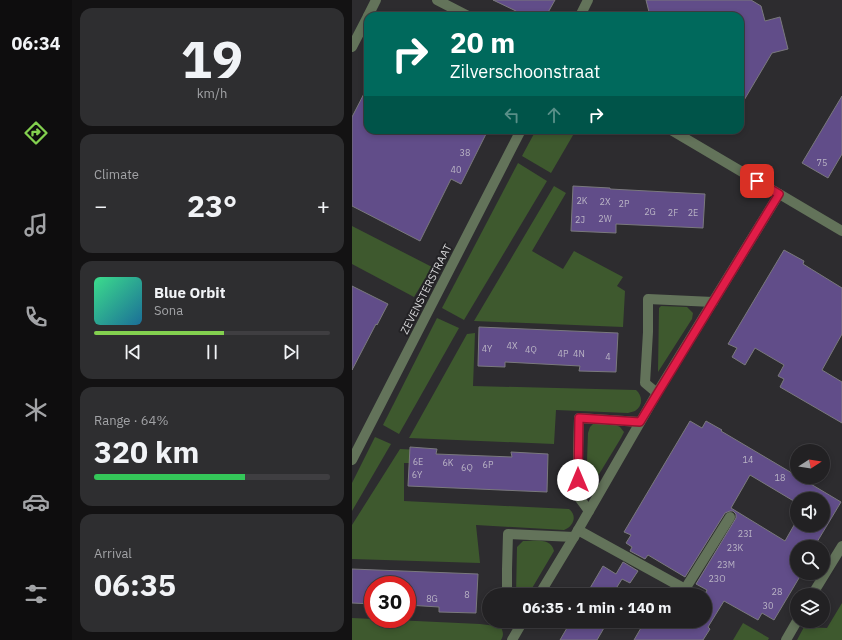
<!DOCTYPE html>
<html lang="en">
<head>
<meta charset="utf-8">
<style>
  :root { --surface:#222123; --page:#2e2e30; --text:#f1f3f6; --muted:#a2a3a6; --line:#3f3e41; --accent:#83d04f }
  body { margin:0; font-family:"IBM Plex Sans",sans-serif; background:var(--page); color:var(--text); height:100vh; display:flex; flex-direction:column; font-size:15px; white-space:nowrap }
  * { box-sizing:border-box; margin:0 }
  p { font-size:13px; color:var(--muted) }
  .icon { flex:none; width:22px; height:22px; fill:none; stroke:currentColor; stroke-width:2; stroke-linecap:round; stroke-linejoin:round }
  .map { position:relative; flex:1; overflow:hidden }
  .side { display:flex; flex-direction:column; gap:8px; padding:8px; background:#131213; width:280px }
  .side>* { flex:none }
  .hud { position:absolute; left:12px; top:12px; width:380px; height:122px; border-radius:12px; box-shadow:0 2px 6px #0003,0 0 0 1px var(--line); background:#00695c; color:#fff; overflow:hidden }
  .needle { width:26px; rotate:78deg }
  .controls { position:absolute; left:438px; top:444px; display:grid; gap:8px }
  .controls a { display:grid; place-items:center; width:40px; height:40px; border-radius:50%; background:var(--surface); box-shadow:0 2px 6px #0003,0 0 0 1px var(--line); font-size:20px }
  .speed { position:absolute; left:12px; top:576px; display:flex; gap:8px; font-size:20px; font-weight:700; text-align:center }
  .speed>* { display:grid; place-content:center; width:52px; height:52px; border-radius:50%; background:var(--surface); box-shadow:0 2px 6px #0003,0 0 0 1px var(--line); line-height:1 }
  .speed .limit { border:6px solid #d22; background:#fff; color:#111 }
  .pin { position:absolute; display:grid; place-items:center; width:34px; height:34px; color:#fff; margin:-17px; border-radius:8px; box-shadow:0 2px 6px #0006 }
  .me { position:absolute; width:44px; margin:-22px; rotate:0deg; stroke-linejoin:round; filter:drop-shadow(0 0 3px #0008) }
  .turn { display:flex; align-items:center; gap:14px; height:84px; padding:0 20px; font-size:18px }
  .turn .icon { width:52px; height:52px; stroke-width:2.5 }
  .turn b { display:block; font-size:28px; line-height:34px }
  .lanes { display:flex; align-items:center; height:38px; padding:0 20px; background:#0003; justify-content:center; gap:20px; direction:ltr }
  .lanes .off { opacity:.35 }
  .big { font-size:30px; font-weight:700; line-height:1.1 }
  .side .widget { flex:1; display:flex; flex-direction:column; justify-content:center; gap:6px; min-width:0; padding:0 14px; border-radius:12px; background:var(--page) }
  .side .dial { align-items:center; gap:0 }
  .dial b { font-size:52px; line-height:1 }
  .song { display:flex; align-items:center; gap:12px }
  .cover { width:48px; height:48px; border-radius:6px; background:linear-gradient(135deg,hsl(150 70% 55%),hsl(200 70% 35%)) }
  .played { height:4px; border-radius:2px; background:linear-gradient(90deg,var(--accent) 55%,var(--line) 55%) }
  .keys { display:flex; justify-content:space-around; direction:ltr }
  .heat { display:flex; justify-content:space-between; align-items:center; font-size:22px; direction:ltr }
  .charge { height:6px; border-radius:3px; background:linear-gradient(90deg,#34c759 64%,var(--line) 0) }
  .trip { position:absolute; left:130px; top:588px; width:230px; height:40px; border-radius:20px; background:var(--surface); box-shadow:0 2px 6px #0003,0 0 0 1px var(--line); font-weight:700; line-height:40px; text-align:center }
  main { display:flex; flex:1; min-height:0 }
  .tab-bar { display:flex; flex-direction:column; width:72px; justify-content:space-around; align-items:center; background:#0e0d0e; color:var(--muted) }
  .tab-bar .icon { width:28px; height:28px }
  .tab-bar .current { color:var(--accent) }
  .tab-bar b { font-size:18px; color:var(--text) }
  .map>svg:first-child { display:block }
  .green { fill:#3e592e }
  .building { fill:#614d89; stroke:#7a797d; fill-rule:evenodd }
  .lines { fill:none; stroke-linecap:round; stroke-linejoin:round }
  .minor { stroke:#63735a; stroke-width:10 }
  .route-casing { stroke:#92132f; stroke-width:10 }
  .route { stroke:#e11d48; stroke-width:7 }
  .labels { text-anchor:middle; stroke-width:4; stroke-linejoin:round; paint-order:stroke }
  .number-label { font-size:9px; fill:#bab4c5 }
  .street-label { font-size:11px; fill:#d7d7d9; stroke:#232225 }
</style>
</head>
<body>
<main>
<nav class="tab-bar">
<b>06:34</b>
<svg class="icon current" aria-label="directions" viewBox="0 0 24 24"><path d="M12 3l9 9-9 9-9-9zM9 14v-3h6M13 9l2 2-2 2"/></svg>
<svg class="icon" aria-label="music" viewBox="0 0 24 24"><path d="M9 18V5l10-2v13"/><circle cx="6" cy="18" r="3"/><circle cx="16" cy="16" r="3"/></svg>
<svg class="icon" aria-label="phone" viewBox="0 0 24 24"><path d="M5 4h4l2 5-3 2q2 4 5 5l2-3 5 2v4C11 20 4 13 5 4z"/></svg>
<svg class="icon" aria-label="climate" viewBox="0 0 24 24"><path d="M12 3v18M4 7l16 10M4 17L20 7"/></svg>
<svg class="icon" aria-label="car" viewBox="0 0 24 24"><path d="M5 17H2v-5l4-1 3-4h7l3 4 3 1v5h-3M9 17h6M6 11h13"/><circle cx="7" cy="17" r="2"/><circle cx="17" cy="17" r="2"/></svg>
<svg class="icon" aria-label="filters" viewBox="0 0 24 24"><path d="M4 7h16M4 17h16"/><circle cx="9" cy="7" r="2"/><circle cx="15" cy="17" r="2"/></svg>
</nav>
<section class="side">
<div class="widget dial"><b>19</b><p>km/h</p></div>
<div class="widget"><p>Climate</p>
<div class="heat"><a>−</a><b class="big">23°</b><a>+</a></div>
</div>
<div class="widget">
<div class="song"><i class="cover"></i><div><b>Blue Orbit</b><p>Sona</p></div></div>
<div class="played"></div>
<div class="keys"><svg class="icon" aria-label="previous" viewBox="0 0 24 24"><path d="M18 5L8 12l10 7zM5 5v14"/></svg><svg class="icon" aria-label="pause" viewBox="0 0 24 24"><path d="M8 5v14M16 5v14"/></svg><svg class="icon" aria-label="next" viewBox="0 0 24 24"><path d="M6 5l10 7-10 7zM19 5v14"/></svg></div>
</div>
<div class="widget"><p>Range · 64%</p><b class="big">320 km</b><div class="charge"></div></div>
<div class="widget"><p>Arrival</p><b class="big">06:35</b></div>
</section>
<div class="map">
<svg width="490" height="640" viewBox="0 0 490 640">
  <rect width="100%" height="100%" fill="#2d2c2f"/>
  <!-- green -->
  <g class="green">
    <path d="M184 130H224L199 173 170 156Z"/>
    <path d="M166 163 195 181 112 320 90 308Z"/>
    <path d="M202 186 214 193 180 251 211 269 222 251 271 277 265 286 273 291 271 327 122 321Z"/>
    <path d="M0 226 80 267 62 297 0 264Z"/>
    <path d="M309 306 335 307 341 313 340 319 338 322 306 372 307 308Z"/>
    <path d="M85 318 107 328 47 434 31 425Z"/>
    <path d="M123 333 121 386 284 390C291 396 291 406 283 411 281 412 278 412 276 413L204 410 202 444 57 438 115 334Z"/>
    <path d="M242 423 264 425 268 427 272 432 269 438 238 489H234L236 433 238 427Z"/>
    <path d="M23 437 39 444 0 511V483Z"/>
    <path d="M48 449 68 450 69 463H52V501L217 509C226 516 221 527 212 530L124 525 128 563 0 559V525Z"/>
    <path d="M171 541C182 541 199 537 202 551L176 595H164L165 547Z"/>
    <path d="M490 603V640H445L452 627 475 628Z"/>
    <path d="M0 618 128 624 144 626 149 627C151 632 152 635 149 640H0Z"/>
    <path d="M391 623 417 638 416 640H381Z"/>
  </g>
  <!-- building -->
  <g class="building">
    <path d="M141 0H203L194 16H161L164 11Z"/>
    <path d="M294 0H399L409 6 413 21 428 17 436 49 420 53 388 107V16H298Z"/>
    <path d="M16 86V130H136L109 184 99 179 68 241 0 206V117Z"/>
    <path d="M490 96V154L476 178 450 163Z"/>
    <path d="M221 186 258 188V189L353 194 351 228 264 224V233L219 231Z"/>
    <path d="M432 250 452 261 451 264 490 288V334L470 370 490 382V423L428 387 432 379 426 376 432 365 403 348 393 365 380 357 385 348 376 344Z"/>
    <path d="M0 286 36 304 25 325 24 324 0 370Z"/>
    <path d="M127 327 266 333 264 372 227 371 228 366 153 362V367L126 366Z"/>
    <path d="M338 421 350 428 354 421 370 430 369 431 445 476V477H447L489 502 462 547H445V573H450L422 620 410 613 406 620 372 601 356 627 358 629 351 640H282L293 621H353V594L355 590 344 584 384 518V514L381 511H378L373 513 333 577 296 555 293 559 278 551 280 547 274 543 279 535 272 532ZM398 475 445 503 442 508 445 510V499H471V525H445V520L433 541 379 508Z"/>
    <path d="M58 447 85 449 84 454 160 457 159 452 196 454 195 492 56 486Z"/>
    <path d="M271 562 286 571 278 583 270 579 260 595H234L251 566 264 574Z"/>
    <path d="M0 569 126 574 124 613 87 612V607L55 605V585H21V604L0 603Z"/>
    <path d="M219 621H256L245 640H208Z"/>
  </g>
  <g class="lines">
    <!-- minor -->
    <g class="minor">
      <path d="M85 0 116 16"/>
      <path d="M16 16 24 0"/>
      <path d="M228 16 236 0"/>
      <path d="M0 47 16 16"/>
      <path d="M319 130 490 231"/>
      <path d="M305 393 293 383 296 332V299L361 302"/>
      <path d="M0 460 169 130"/>
      <path d="M237 511 226 496V449L227 418 288 422"/>
      <path d="M226 530 333 589 378 517"/>
      <path d="M155 595V569L156 534 222 537"/>
      <path d="M187 595 222 537 305 393 427 194"/>
      <path d="M460 595 490 546"/>
      <path d="M160 640 171 621"/>
      <path d="M434 640 445 621"/>
    </g>
  </g>
  <g class="lines">
    <!-- route casing -->
    <g class="route-casing">
      <path id="route" d="M226 480 227 418 288 422 427 194 405 181"/>
    </g>
    <!-- route -->
    <use href="#route" class="route"/>
  </g>
  <g class="labels">
    <!-- number labels -->
    <g class="number-label">
      <text x="113" y="156">38</text>
      <text x="470" y="166">75</text>
      <text x="104" y="173">40</text>
      <text x="230" y="204">2K</text>
      <text x="253" y="205">2X</text>
      <text x="272" y="207">2P</text>
      <text x="298" y="215">2G</text>
      <text x="321" y="216">2F</text>
      <text x="341" y="216">2E</text>
      <text x="253" y="222">2W</text>
      <text x="228" y="223">2J</text>
      <text x="160" y="349">4X</text>
      <text x="135" y="352">4Y</text>
      <text x="179" y="353">4Q</text>
      <text x="211" y="357">4P</text>
      <text x="227" y="357">4N</text>
      <text x="256" y="360">4</text>
      <text x="396" y="463">14</text>
      <text x="66" y="465">6E</text>
      <text x="96" y="466">6K</text>
      <text x="136" y="468">6P</text>
      <text x="115" y="471">6Q</text>
      <text x="65" y="478">6Y</text>
      <text x="428" y="481">18</text>
      <text x="393" y="537">23I</text>
      <text x="383" y="551">23K</text>
      <text x="374" y="568">23M</text>
      <text x="365" y="582">23O</text>
      <text x="425" y="595">28</text>
      <text x="115" y="598">8</text>
      <text x="80" y="602">8G</text>
      <text x="416" y="609">30</text>
    </g>
    <!-- street labels -->
    <g class="street-label">
      <text transform="translate(74 289) rotate(-63)" y="4">ZEVENSTERSTRAAT</text>
    </g>
  </g>
</svg>
<div class="controls">
<a><svg class="needle" viewBox="-14 -14 28 28"><path d="M0-13l5 13h-10z" fill="#e53935"/><path d="M0 13l5-13h-10z" fill="#a2a3a6"/></svg></a>
<a><svg class="icon" aria-label="sound" viewBox="0 0 24 24"><path d="M4 9h4l5-4v14l-5-4H4zM17 9q2 3 0 6"/></svg></a>
<a><svg class="icon" aria-label="search" viewBox="0 0 24 24"><circle cx="10" cy="10" r="6"/><path d="M15 15l6 6"/></svg></a>
<a><svg class="icon" aria-label="layers" viewBox="0 0 24 24"><path d="M12 4l9 5-9 5-9-5zM3 14l9 5 9-5"/></svg></a>
</div>
<div class="speed"><div class="limit">30</div></div>
<div class="pin" style="left:405px;top:181px;background:#d93025"><svg class="icon" aria-label="arrive" viewBox="0 0 24 24"><path d="M6 21V4h12l-3 4 3 4H6"/></svg></div>
<svg class="me" style="left:226px;top:480px" viewBox="-20 -20 40 40"><circle r="19" fill="#fff"/><path d="M0-13L10 11 0 6-10 11z" fill="#e11d48"/></svg>
<div class="trip">06:35 · 1 min · 140 m</div>
<div class="hud">
<div class="turn"><svg class="icon" aria-label="right" viewBox="0 0 24 24"><path d="M7 20v-9h11M14 6l5 5-5 5"/></svg><div><b>20 m</b>Zilverschoonstraat</div></div>
<div class="lanes"><svg class="icon off" aria-label="left" viewBox="0 0 24 24"><path d="M17 20v-9H6M10 6l-5 5 5 5"/></svg><svg class="icon off" aria-label="ahead" viewBox="0 0 24 24"><path d="M12 20V5M6 11l6-6 6 6"/></svg><svg class="icon" aria-label="right" viewBox="0 0 24 24"><path d="M7 20v-9h11M14 6l5 5-5 5"/></svg></div>
</div>
</div>
</main>
</body>
</html>
